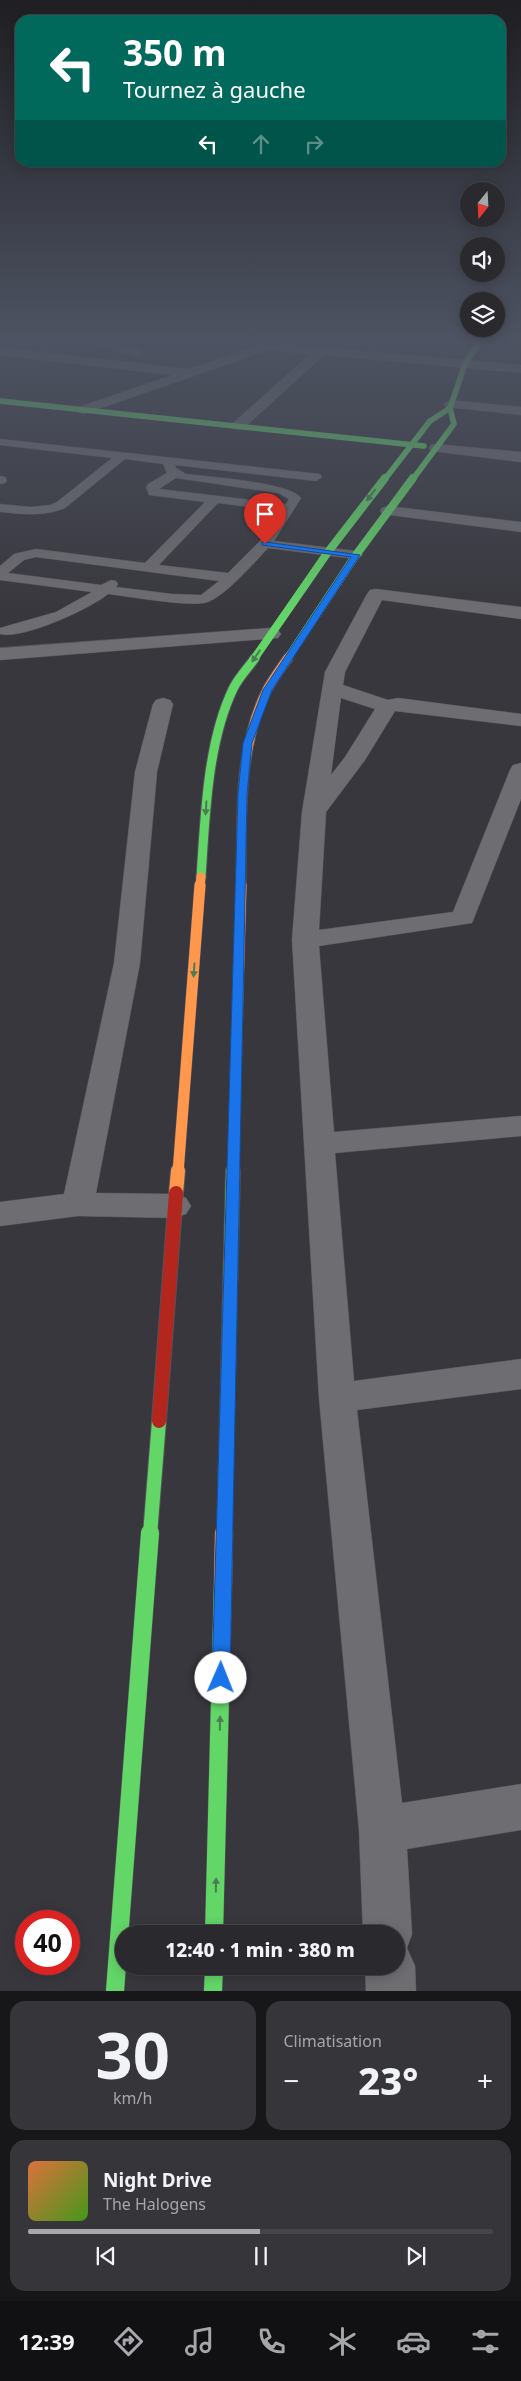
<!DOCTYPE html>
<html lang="fr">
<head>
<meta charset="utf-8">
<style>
  :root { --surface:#2a292e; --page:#36353a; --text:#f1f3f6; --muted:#a5a6aa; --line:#46454a; --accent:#a8a7ad }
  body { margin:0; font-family:"Noto Sans",sans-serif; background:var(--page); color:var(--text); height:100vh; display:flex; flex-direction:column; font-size:19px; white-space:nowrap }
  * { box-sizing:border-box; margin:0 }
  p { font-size:16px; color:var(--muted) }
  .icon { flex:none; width:28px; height:28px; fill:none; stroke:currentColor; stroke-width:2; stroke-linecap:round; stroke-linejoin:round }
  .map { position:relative; height:1991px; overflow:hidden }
  .panel { display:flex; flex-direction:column; gap:10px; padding:10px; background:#171719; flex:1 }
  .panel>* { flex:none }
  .hud { position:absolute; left:15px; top:15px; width:491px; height:152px; border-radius:15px; box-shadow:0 2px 12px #0003,0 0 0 1px var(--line); background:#00695c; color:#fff; overflow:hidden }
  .needle { width:32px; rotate:198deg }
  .fabs { position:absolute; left:460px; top:182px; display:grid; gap:10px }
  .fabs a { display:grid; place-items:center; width:45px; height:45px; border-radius:50%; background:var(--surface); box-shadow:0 2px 12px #0003,0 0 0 1px var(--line); font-size:25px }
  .speed { position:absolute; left:15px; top:1910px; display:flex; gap:10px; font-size:25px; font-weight:700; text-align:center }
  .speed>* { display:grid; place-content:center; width:65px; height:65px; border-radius:50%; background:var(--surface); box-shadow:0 2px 12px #0003,0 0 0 1px var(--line); line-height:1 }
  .speed .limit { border:8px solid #d22; background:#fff; color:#111 }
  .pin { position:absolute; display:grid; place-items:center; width:42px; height:42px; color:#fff; margin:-51px -21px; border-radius:50% 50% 50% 0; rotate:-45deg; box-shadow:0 0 5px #0007 }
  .pin .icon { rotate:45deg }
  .me { position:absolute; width:55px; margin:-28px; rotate:1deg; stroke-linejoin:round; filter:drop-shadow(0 0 4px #0008) }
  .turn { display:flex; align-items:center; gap:18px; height:105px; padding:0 25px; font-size:22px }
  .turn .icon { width:65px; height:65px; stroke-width:2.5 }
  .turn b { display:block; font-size:35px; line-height:42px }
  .lanes { display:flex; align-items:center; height:48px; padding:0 25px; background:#0003; justify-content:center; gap:25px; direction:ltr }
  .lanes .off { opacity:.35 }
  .big { font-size:38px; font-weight:800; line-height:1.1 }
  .panel .card { flex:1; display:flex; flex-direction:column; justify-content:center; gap:8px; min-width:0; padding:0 18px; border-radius:15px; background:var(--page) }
  .panel .dial { align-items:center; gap:0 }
  .dial b { font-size:65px; line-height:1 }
  .song { display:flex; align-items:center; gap:15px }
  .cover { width:60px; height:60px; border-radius:8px; background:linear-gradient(135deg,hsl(20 70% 55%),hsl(100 70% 35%)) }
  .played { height:5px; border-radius:2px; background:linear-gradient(90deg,var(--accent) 50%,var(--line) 50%) }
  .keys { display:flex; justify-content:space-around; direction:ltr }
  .heat { display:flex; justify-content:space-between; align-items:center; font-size:28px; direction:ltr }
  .panel .tiles { flex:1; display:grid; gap:10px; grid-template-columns:1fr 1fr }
  .card:last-child { grid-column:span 2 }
  .trip { position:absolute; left:115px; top:1925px; width:290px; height:50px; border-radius:25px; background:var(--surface); box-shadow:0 2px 12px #0003,0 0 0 1px var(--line); font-weight:800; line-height:50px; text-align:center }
  .tabs { display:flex; height:80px; justify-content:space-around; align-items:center; background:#111012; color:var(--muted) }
  .tabs .icon { width:35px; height:35px }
  .tabs .active { color:var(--accent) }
  .tabs b { font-size:22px; color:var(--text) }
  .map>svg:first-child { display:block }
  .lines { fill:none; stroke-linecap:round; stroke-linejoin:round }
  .lane-casing { stroke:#545358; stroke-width:1 }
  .street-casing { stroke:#545358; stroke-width:1 }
  .fast-far5-casing { stroke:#545358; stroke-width:6 }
  .fast-far4-casing { stroke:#545358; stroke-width:8 }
  .fast-far3-casing { stroke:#545358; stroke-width:11 }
  .fast-far2-casing { stroke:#545358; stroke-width:12 }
  .fast-far1-casing { stroke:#545358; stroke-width:16 }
  .fast-casing { stroke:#545358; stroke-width:19 }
  .slow-far4-casing { stroke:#545358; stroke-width:8 }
  .slow-far3-casing { stroke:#545358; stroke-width:11 }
  .slow-far2-casing { stroke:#545358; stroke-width:12 }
  .slow-far1-casing { stroke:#545358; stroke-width:16 }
  .slow-casing { stroke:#545358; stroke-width:19 }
  .jam-casing { stroke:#545358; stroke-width:16 }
  .lane { fill:#6e6d71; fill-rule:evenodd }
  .street { fill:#6e6d71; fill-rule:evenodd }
  .fast-far5 { stroke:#63d668; stroke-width:5.5 }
  .fast-far4 { stroke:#63d668; stroke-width:8 }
  .fast-far3 { stroke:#63d668; stroke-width:9 }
  .fast-far2 { stroke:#63d668; stroke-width:11 }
  .fast-far1 { stroke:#63d668; stroke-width:14 }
  .fast { stroke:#63d668; stroke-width:18 }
  .slow-far4 { stroke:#ff974d; stroke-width:8 }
  .slow-far3 { stroke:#ff974d; stroke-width:9 }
  .slow-far2 { stroke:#ff974d; stroke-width:11 }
  .slow-far1 { stroke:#ff974d; stroke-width:14 }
  .slow { stroke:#ff974d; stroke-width:18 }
  .jam { stroke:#b3261e; stroke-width:14 }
  .oneway { fill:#4a7d51 }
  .route { fill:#1a73e8; stroke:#114b97 }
</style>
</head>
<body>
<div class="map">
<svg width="521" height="1991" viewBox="0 0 521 1991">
  <rect width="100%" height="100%" fill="#38373d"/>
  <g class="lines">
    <!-- lane casing -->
    <g class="lane-casing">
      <g id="lane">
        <path d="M0 439 320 474 322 477 316 481 175 465 176 468 186 474C209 477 289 482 301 498L274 541 356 551 363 555 356 559 268 548C254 563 226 595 208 602 193 608 127 596 108 594 90 609 22 640 0 634V628L56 612 92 592 0 580V566L14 554 36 549 145 563 205 502 149 495 146 487 148 484 167 473 163 464 125 459 65 508C44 517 23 514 0 512V504L31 507 50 505 57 502 112 458 0 445ZM176 478 278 493 289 499 286 504 159 489ZM218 503 282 511 260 541 228 573 159 565ZM36 557 219 581 201 595 172 594 116 587 118 584 116 581 111 580 101 585 8 573 24 560Z"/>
        <path d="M0 476 5 477 7 480 5 483 0 484Z"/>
      </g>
    </g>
    <!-- street casing -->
    <g class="street-casing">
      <g id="street">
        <path d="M70 336H91L141 350 142 353 136 357Z"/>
        <path d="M286 336 291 340 286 344 521 365V373L324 355 243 429H233L231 426 233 423 310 354 269 350 84 414 79 413 77 410 79 407 172 375 0 355V347L188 369Z"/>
        <path d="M451 400 521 407V415L446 407 444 404Z"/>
        <path d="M436 444 521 452V462L431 451 429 448 431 445Z"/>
        <path d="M388 506 521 522V532L382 514 380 511 382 508Z"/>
        <path d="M376 589 521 607V619L382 600 345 672 343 685 388 700 398 698 521 714V726L395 711 365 760 326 812 319 930 453 912 510 770 513 765 521 763V799L472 923 319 946 334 1132 521 1116V1136L335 1153 354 1381 521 1359V1389L357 1410 402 1803 521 1784V1830L407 1849 412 1934 407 1948 415 1966 416 1991H366L365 1966H396V1934H363L359 1830 319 1398 292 940 302 812 325 672 367 594 370 590ZM341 698 375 709 345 757 331 775Z"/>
        <path d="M271 628 278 630 281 634 278 638 0 660V648Z"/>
        <path d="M163 698 170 700 173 704 157 772 140 963 96 1193 175 1194 186 1198 191 1206 186 1214 175 1218 78 1216 0 1226V1202L64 1194 114 963 135 772 153 704 156 700Z"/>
      </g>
    </g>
    <!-- fast-far5 casing -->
    <g class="fast-far5-casing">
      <g id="fast-far5">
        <path d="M0 401 424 446"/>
        <path d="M385 479 430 421 450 408"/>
        <path d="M413 479 454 424 450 408 465 364 484 336"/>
      </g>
    </g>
    <!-- fast-far4 casing -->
    <g class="fast-far4-casing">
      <g id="fast-far4">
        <path d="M290 655 356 555 413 478"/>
        <path d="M254 659 328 552 385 478"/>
      </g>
    </g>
    <!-- fast-far3 casing -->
    <g class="fast-far3-casing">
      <path id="fast-far3" d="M201 877C205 819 207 743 233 689 238 678 248 668 255 658"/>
    </g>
    <!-- fast-far2 casing -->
    <g class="fast-far2-casing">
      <path id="fast-far2" d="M233 1173 238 991"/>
    </g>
    <!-- fast-far1 casing -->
    <g class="fast-far1-casing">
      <g id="fast-far1">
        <path d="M229 1334 233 1171"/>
        <path d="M150 1535 159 1421"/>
      </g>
    </g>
    <!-- fast casing -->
    <g class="fast-casing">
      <g id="fast">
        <path d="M214 1934 223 1582"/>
        <path d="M115 1991 150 1533"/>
        <path d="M213 1991 214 1966"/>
      </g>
    </g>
    <!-- slow-far4 casing -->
    <g class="slow-far4-casing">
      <path id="slow-far4" d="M287 659 290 655"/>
    </g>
    <!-- slow-far3 casing -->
    <g class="slow-far3-casing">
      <g id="slow-far3">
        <path d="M200 886 201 877"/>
        <path d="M241 886C242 821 237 750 267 690 273 679 281 668 288 658"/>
      </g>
    </g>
    <!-- slow-far2 casing -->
    <g class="slow-far2-casing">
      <g id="slow-far2">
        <path d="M238 991 241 885"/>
        <path d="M178 1173 200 885"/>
      </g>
    </g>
    <!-- slow-far1 casing -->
    <g class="slow-far1-casing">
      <g id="slow-far1">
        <path d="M176 1193 178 1171"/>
        <path d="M224 1535 229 1334"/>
      </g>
    </g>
    <!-- slow casing -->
    <g class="slow-casing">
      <path id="slow" d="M223 1582 224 1533"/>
    </g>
    <!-- jam casing -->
    <g class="jam-casing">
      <path id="jam" d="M159 1421 176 1193"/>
    </g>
    <!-- lane -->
    <use href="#lane" class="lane"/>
    <!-- street -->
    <use href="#street" class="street"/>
    <!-- fast-far5 -->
    <use href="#fast-far5" class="fast-far5"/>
    <!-- fast-far4 -->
    <use href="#fast-far4" class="fast-far4"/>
    <!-- fast-far3 -->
    <use href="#fast-far3" class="fast-far3"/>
    <!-- fast-far2 -->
    <use href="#fast-far2" class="fast-far2"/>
    <!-- fast-far1 -->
    <use href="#fast-far1" class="fast-far1"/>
    <!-- fast -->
    <use href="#fast" class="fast"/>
    <!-- slow-far4 -->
    <use href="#slow-far4" class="slow-far4"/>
    <!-- slow-far3 -->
    <use href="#slow-far3" class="slow-far3"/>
    <!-- slow-far2 -->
    <use href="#slow-far2" class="slow-far2"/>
    <!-- slow-far1 -->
    <use href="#slow-far1" class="slow-far1"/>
    <!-- slow -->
    <use href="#slow" class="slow"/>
    <!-- jam -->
    <use href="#jam" class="jam"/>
  </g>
  <!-- one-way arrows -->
  <defs><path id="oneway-solid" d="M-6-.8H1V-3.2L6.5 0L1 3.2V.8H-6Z" transform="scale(1.25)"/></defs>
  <g class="oneway">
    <use href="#oneway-solid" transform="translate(371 495) rotate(127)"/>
    <use href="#oneway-solid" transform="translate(256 656) rotate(124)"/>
    <use href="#oneway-solid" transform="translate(206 808) rotate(94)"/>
    <use href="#oneway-solid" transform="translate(194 970) rotate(94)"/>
    <use href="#oneway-solid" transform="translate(220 1723) rotate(-89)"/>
    <use href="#oneway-solid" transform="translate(216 1885) rotate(-89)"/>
  </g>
  <!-- sky -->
  <linearGradient id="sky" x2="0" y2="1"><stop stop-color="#1f1e22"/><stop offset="0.55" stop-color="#4d5362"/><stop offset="1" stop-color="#4d5362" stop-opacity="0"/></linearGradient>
  <rect width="521" height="615" fill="url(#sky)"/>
  <!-- route -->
  <path class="route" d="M265 542 360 555 272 690 252 743 247 794 230 1678 227 1684 221 1687 214 1684 212 1678 238 794 243 743 263 690 351 557 262 545V542Z"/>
</svg>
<div class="fabs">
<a><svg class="needle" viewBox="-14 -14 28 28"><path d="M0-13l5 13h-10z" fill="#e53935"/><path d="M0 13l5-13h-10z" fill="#a5a6aa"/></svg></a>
<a><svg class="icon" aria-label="sound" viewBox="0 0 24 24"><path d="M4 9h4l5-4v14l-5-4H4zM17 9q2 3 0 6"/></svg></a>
<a><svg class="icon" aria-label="layers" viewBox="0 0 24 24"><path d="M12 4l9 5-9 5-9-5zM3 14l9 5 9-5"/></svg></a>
</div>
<div class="speed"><div class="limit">40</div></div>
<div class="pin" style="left:265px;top:544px;background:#d93025"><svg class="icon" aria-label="arrive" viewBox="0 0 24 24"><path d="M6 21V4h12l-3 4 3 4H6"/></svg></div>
<svg class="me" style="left:221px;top:1678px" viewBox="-20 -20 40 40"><circle r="19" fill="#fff"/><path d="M0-13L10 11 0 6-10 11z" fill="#1a73e8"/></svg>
<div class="trip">12:40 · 1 min · 380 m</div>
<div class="hud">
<div class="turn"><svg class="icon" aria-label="left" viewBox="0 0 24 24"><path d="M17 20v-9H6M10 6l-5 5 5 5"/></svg><div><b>350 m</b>Tournez à gauche</div></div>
<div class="lanes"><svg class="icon" aria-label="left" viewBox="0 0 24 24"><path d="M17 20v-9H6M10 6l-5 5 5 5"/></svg><svg class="icon off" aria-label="ahead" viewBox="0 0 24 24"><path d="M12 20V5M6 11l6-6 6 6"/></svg><svg class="icon off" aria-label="right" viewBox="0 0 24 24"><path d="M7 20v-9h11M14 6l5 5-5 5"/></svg></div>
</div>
</div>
<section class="panel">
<div class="tiles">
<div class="card dial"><b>30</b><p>km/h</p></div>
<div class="card"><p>Climatisation</p>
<div class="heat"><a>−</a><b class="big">23°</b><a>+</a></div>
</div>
<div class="card">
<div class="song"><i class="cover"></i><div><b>Night Drive</b><p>The Halogens</p></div></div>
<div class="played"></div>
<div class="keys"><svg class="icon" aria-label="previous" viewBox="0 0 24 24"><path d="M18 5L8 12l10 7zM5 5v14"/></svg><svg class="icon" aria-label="pause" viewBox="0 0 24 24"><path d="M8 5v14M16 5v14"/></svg><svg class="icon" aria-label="next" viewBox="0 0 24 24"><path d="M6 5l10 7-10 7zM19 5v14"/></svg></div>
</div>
</div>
</section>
<nav class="tabs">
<b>12:39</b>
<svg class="icon active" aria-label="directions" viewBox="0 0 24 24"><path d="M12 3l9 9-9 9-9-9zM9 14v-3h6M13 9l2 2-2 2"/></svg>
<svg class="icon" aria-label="music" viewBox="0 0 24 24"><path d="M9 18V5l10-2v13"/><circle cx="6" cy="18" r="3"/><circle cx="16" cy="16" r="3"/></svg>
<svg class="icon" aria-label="phone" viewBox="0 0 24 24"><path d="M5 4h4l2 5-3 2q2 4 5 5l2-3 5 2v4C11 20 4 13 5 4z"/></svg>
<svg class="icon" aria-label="climate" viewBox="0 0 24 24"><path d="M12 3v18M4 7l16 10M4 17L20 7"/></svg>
<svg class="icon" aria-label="car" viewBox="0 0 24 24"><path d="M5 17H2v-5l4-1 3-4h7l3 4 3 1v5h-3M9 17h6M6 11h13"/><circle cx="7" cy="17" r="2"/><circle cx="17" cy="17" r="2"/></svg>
<svg class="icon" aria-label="filters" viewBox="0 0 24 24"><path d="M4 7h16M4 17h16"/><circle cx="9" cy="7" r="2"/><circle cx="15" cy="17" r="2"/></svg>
</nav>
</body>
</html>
